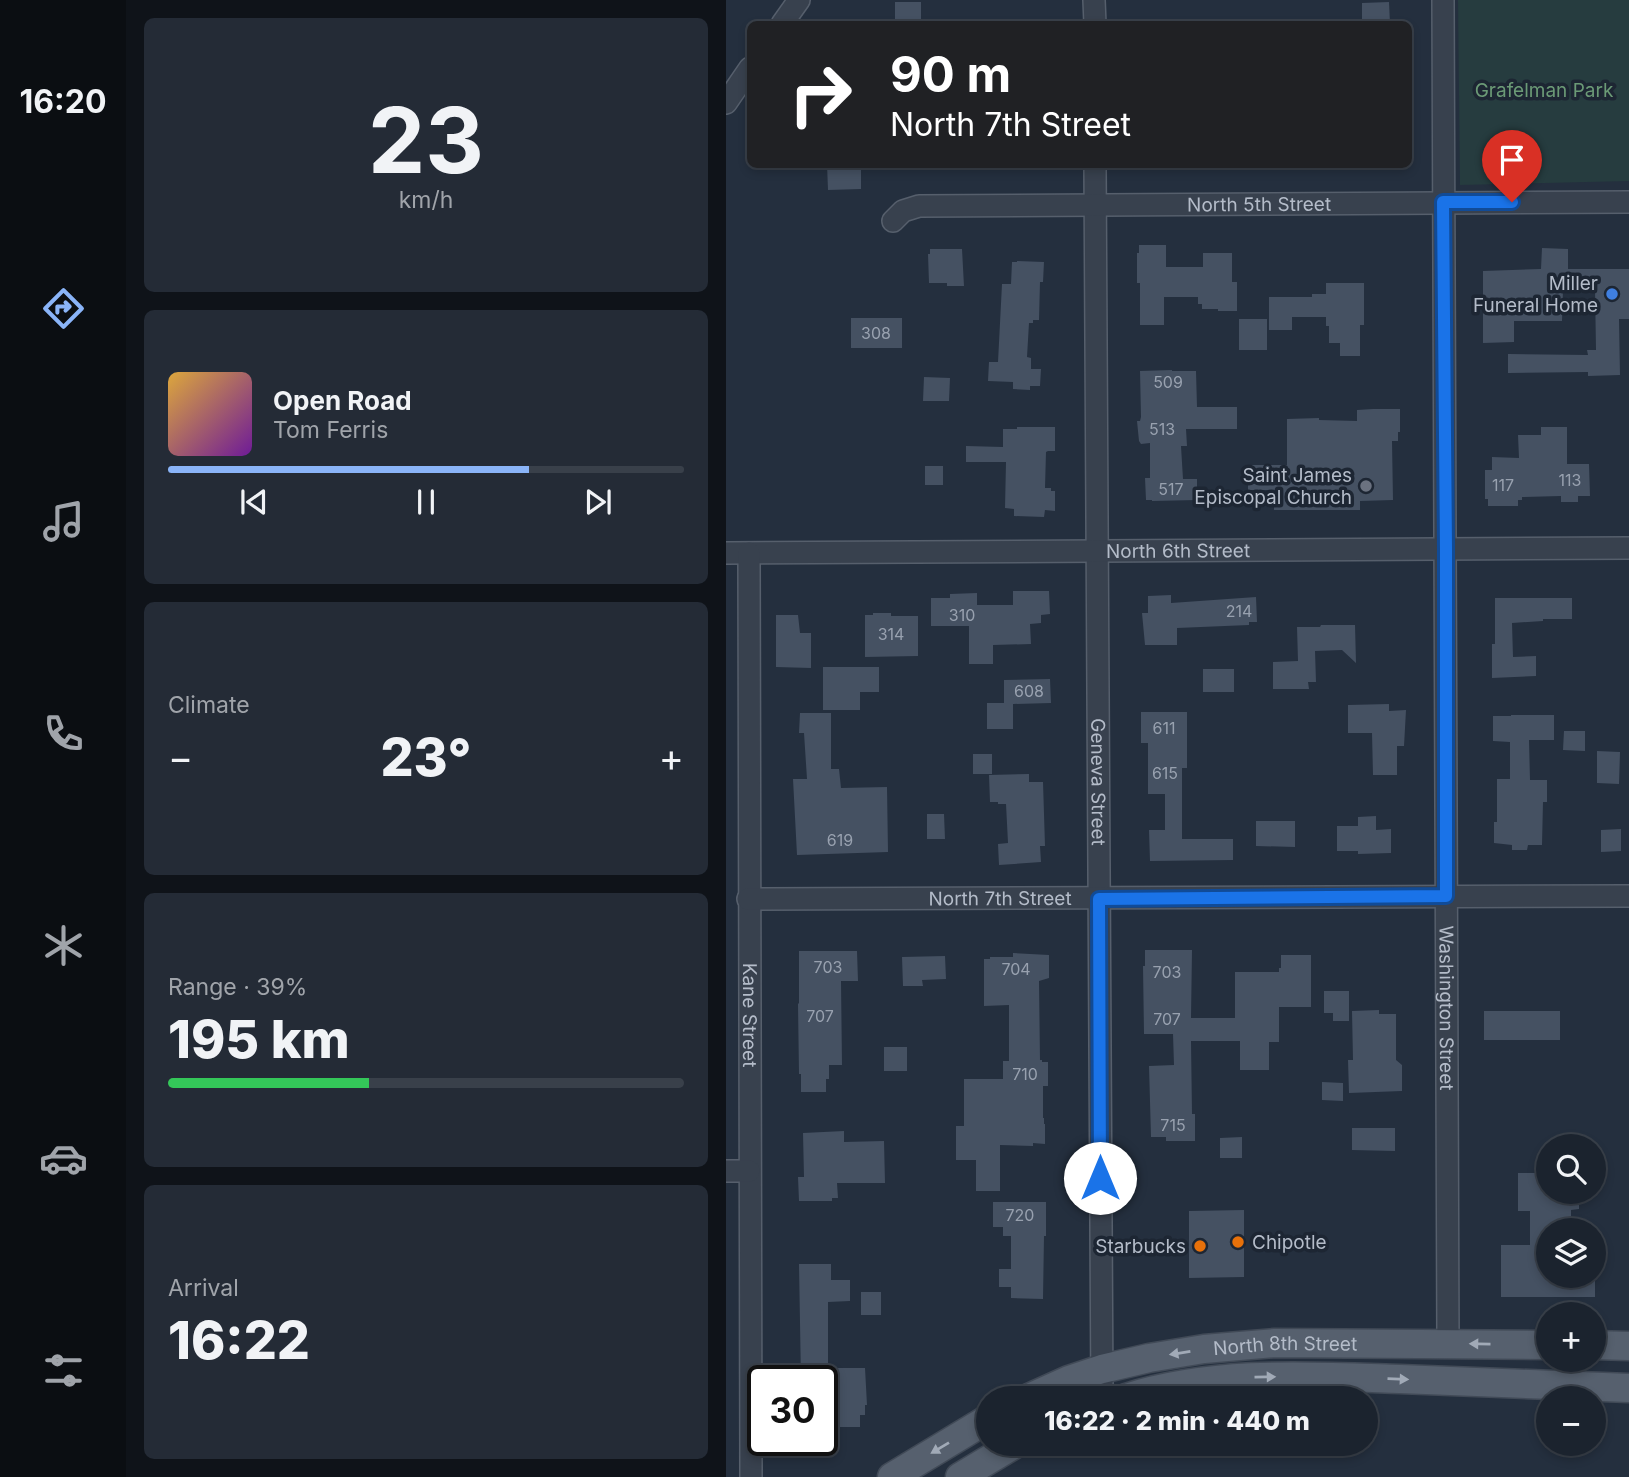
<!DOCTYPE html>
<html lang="en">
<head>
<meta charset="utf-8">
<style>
  :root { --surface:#1b232e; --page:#242b36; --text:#f1f3f6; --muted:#a0a4aa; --line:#39404a; --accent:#8ab4f8 }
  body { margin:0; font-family:Inter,sans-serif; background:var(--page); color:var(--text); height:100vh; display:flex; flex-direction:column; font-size:26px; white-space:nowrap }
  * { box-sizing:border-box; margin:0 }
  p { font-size:23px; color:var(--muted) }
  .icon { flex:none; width:38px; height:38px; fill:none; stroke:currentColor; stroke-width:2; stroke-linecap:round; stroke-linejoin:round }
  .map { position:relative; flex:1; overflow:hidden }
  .side { display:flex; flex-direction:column; gap:18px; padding:18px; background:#0f1319; width:600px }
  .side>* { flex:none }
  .top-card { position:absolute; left:21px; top:21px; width:665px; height:147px; border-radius:10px; box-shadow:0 4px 10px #0003,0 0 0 2px var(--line); background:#202124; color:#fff; overflow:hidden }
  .buttons { position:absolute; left:810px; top:1134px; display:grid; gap:14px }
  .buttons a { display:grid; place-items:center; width:70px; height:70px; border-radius:50%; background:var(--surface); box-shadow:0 4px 10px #0003,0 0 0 2px var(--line); font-size:35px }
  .speed { position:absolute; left:21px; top:1365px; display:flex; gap:14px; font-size:35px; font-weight:700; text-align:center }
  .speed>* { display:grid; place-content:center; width:91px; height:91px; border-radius:50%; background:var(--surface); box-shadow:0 4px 10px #0003,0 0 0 2px var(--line); line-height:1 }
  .speed .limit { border:4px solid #111; border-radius:10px; background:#fff; color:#111 }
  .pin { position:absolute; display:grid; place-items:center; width:60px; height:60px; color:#fff; margin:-72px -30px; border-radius:50% 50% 50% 0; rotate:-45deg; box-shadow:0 0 7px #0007 }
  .pin .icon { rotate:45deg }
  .me { position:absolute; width:77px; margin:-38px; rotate:0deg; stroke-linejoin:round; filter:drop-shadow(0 0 5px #0008) }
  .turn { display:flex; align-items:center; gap:24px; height:147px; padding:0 28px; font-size:32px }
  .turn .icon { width:91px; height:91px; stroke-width:2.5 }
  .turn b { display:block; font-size:49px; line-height:60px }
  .big { font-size:52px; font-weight:800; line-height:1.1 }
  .side .tile { flex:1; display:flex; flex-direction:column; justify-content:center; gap:10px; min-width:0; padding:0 24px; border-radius:10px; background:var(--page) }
  .side .dial { align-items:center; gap:0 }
  .dial b { font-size:91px; line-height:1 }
  .song { display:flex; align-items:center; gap:21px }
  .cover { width:84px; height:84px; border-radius:10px; background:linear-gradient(135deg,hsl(40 70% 55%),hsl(280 70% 35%)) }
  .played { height:7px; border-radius:4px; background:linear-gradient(90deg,var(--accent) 70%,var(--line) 70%) }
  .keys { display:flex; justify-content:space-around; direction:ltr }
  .heat { display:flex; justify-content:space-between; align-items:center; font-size:38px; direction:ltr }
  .charge { height:10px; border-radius:5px; background:linear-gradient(90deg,#34c759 39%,var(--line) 0) }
  .trip { position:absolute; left:250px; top:1386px; width:402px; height:70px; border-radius:35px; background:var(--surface); box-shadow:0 4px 10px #0003,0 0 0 2px var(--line); font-weight:800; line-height:70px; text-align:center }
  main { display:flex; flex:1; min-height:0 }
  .tab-bar { display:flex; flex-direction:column; width:126px; justify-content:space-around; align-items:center; background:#0b0e12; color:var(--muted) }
  .tab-bar .icon { width:49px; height:49px }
  .tab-bar .selected { color:var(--accent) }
  .tab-bar b { font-size:32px; color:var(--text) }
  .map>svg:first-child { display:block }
  .green { fill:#263c3f }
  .building { fill:#455162 }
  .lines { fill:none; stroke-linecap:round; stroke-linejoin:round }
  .minor-casing { stroke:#565f6c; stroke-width:24 }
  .major-casing { stroke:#414a57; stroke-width:31 }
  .minor { stroke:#38414e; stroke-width:21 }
  .major { stroke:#56606e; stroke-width:28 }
  .oneway { fill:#a1aab7 }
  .route-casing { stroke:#114b97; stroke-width:18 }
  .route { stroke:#1a73e8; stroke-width:12 }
  .shop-dot { fill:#3f7fe0; stroke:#1d2633; stroke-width:2.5 }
  .worship-dot { fill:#6b7280; stroke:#1d2633; stroke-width:2.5 }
  .food-dot { fill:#e8710a; stroke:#1d2633; stroke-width:2.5 }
  .labels { text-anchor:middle; stroke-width:7; stroke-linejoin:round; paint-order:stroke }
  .number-label { font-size:16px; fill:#98a1af }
  .park-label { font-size:19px; fill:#6b9a76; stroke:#1d2633 }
  .street-label { font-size:19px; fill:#b4bcc9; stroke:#1d2633 }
  .poi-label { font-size:19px; fill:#b4bcc9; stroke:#1d2633; text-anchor:end }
</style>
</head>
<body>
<main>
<nav class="tab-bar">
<b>16:20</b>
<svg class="icon selected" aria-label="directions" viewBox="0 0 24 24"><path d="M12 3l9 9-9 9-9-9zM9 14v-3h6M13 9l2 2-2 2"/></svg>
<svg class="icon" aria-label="music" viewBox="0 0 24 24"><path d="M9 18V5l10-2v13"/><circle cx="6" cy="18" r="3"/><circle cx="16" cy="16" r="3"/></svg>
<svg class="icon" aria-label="phone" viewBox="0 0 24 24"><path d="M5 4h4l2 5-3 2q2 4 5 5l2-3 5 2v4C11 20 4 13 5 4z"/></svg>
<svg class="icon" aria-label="climate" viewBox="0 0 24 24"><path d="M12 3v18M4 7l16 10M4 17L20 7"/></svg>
<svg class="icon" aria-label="car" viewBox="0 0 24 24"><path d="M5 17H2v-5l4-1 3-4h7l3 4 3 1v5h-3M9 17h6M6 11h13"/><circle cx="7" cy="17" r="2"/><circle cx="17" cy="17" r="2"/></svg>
<svg class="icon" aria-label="filters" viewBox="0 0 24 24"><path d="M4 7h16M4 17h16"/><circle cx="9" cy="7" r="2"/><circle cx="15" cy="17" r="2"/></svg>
</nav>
<section class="side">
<div class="tile dial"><b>23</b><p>km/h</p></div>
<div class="tile">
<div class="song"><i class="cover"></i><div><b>Open Road</b><p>Tom Ferris</p></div></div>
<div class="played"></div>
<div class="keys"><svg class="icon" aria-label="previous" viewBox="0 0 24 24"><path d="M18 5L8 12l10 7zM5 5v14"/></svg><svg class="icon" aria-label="pause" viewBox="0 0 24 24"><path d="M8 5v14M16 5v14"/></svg><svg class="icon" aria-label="next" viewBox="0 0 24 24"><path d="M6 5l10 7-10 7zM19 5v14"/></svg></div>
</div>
<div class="tile"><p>Climate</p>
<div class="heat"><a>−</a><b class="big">23°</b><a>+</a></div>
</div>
<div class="tile"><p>Range · 39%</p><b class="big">195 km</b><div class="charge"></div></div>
<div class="tile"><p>Arrival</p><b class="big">16:22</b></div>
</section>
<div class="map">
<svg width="903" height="1477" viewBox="0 0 903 1477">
  <rect width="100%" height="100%" fill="#242f3e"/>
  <!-- green -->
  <path class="green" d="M732 0H903V181L734 185Z"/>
  <!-- building -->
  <g class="building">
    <rect x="169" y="2" width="26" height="22"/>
    <path d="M663 2 664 24H636V3Z"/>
    <path d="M101 164H135V189L102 190Z"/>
    <path d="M413 245H440V267H477V253H506V282H511V311H492V309H476V304H472V297H438V325H414V283H411V253H413Z"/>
    <path d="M816 248 842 249V269H903V319H893L894 375 862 376V372L782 373V354L862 355 861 350H870L869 289H837L836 321H788V342L757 343V271L815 269Z"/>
    <path d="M204 249H236L238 286H221V283H203L202 254H204Z"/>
    <path d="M291 261 318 262 317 282H314L313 320H307V323H303L301 357 305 358V369H315L314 386H304V390L287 389V382L262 381 263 362H272L276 284H285L286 262H291Z"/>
    <path d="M600 283H638V325H634V356H614V343H603V326H600V317H566V330H543V297H586V294H600Z"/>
    <rect x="125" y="318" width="51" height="30"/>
    <rect x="513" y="319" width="28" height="31"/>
    <path d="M446 370V371H470L471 407H511V429H460L461 446H455L457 479H471V500L426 501V500H420L419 478H424V443L415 444 413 441 411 421H414L415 417 414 371Z"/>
    <path d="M198 377 224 378 223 401H197Z"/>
    <path d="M647 409H674V432H672V441H666L667 500 634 501V510H548V490H522V465H561V419L593 418V420L631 421V410Z"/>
    <path d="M291 427H329V451H322L320 452 319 488H325V491H329V511L319 510 318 517 288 516V509L279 508 280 462H240V446L277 447V429H291Z"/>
    <path d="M815 427H841V464H863L864 496H852V502H835V496L796 497V500H792V506H762V499H759V470H766V457L793 458 792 435H815Z"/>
    <rect x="199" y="466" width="18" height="19"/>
    <path d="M287 591H323L324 614 315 615V623L304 624 305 644 267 645V664H243V626H205V598H224V594L251 593V605H287Z"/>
    <path d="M445 595V603L530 597 531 622H523V625L451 628V645H419L416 613H422V596Z"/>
    <path d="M769 598H846V619H817V621L786 623 787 657 810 656V676L766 678V644H769Z"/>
    <path d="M147 613H165V616H192V656L139 657V615H147Z"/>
    <path d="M50 615H72L74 633H85V668L50 667Z"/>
    <path d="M595 625H629L630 663 616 650 589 651 590 682H582L583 689H547V662L572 661 571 627H594Z"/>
    <path d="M97 667H153V692H134V710H97Z"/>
    <rect x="477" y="669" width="31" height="23"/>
    <path d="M324 679 325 703 287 704V729H261V703H278V680Z"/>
    <path d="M663 704V711L680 710 678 746H671V775H647L646 733H622V705Z"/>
    <path d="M415 712H461V768H456V839H507V860L424 861 423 830H439V794H422V743H415Z"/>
    <path d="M74 713H105V769H113L115 788 161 787 162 852 71 855 67 779H81L78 733H73Z"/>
    <path d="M785 715H828V740H803L804 780H821V802H817L816 845H802L801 850H786V845L768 843V822H771V779H784V742L767 741V716H785Z"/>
    <path d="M838 731H859V751L837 750Z"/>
    <path d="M871 751 894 752 893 784 871 783Z"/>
    <rect x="247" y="754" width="19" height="20"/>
    <path d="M303 774V782H317L319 846H314L315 862 273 865 272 844 282 843 280 804H272V802H264L263 775Z"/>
    <path d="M201 814H218L219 839H201Z"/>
    <path d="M650 816V830L665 829V853L632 854V851H611V826H632V817Z"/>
    <path d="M530 821H569V847L530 846Z"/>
    <path d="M895 829V851L875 852V830Z"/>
    <path d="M419 950H466L465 1018H509V972H553V968H555V955H585V1007H553V1042H543V1070H514V1041H465L466 1114H469V1141H440V1137H425L423 1066 448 1065 447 1034H418L417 966H419Z"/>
    <path d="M73 951H131L132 981H115L116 1065H103V1079H100V1092H75V1074H73L72 1004 73 1003Z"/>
    <path d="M287 953 323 955V978L313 981 314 1060H316V1062H322V1086H317V1118H318V1124H319V1144L307 1143V1146L274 1145V1191H250V1160H230V1126H238V1079H277V1061H283V1005L258 1006V959H264V957H287Z"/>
    <path d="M219 956 220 979 196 980 197 986H177L176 957Z"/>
    <path d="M598 991H623V1021H607V1013H598Z"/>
    <path d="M653 1010V1014H670V1060L676 1065V1091L623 1093 622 1060H627L626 1011Z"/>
    <rect x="758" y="1011" width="76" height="29"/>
    <rect x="158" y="1047" width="23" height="24"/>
    <path d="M596 1082 617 1083V1101L596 1100Z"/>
    <path d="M626 1128H669V1151L626 1150Z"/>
    <path d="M118 1131V1142L158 1141 159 1183H111L112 1198H106V1201H73L72 1177H78L77 1133Z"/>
    <path d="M516 1137V1158H494V1138Z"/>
    <path d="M792 1173H822V1192H853V1209L845 1210V1230H822V1276H869V1297H775V1245H804V1211H792Z"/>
    <path d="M267 1202H320V1236H318L317 1299 285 1298V1287H273V1269H285V1236H277V1227H267Z"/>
    <path d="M518 1210V1277L463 1278V1211Z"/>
    <path d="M73 1264H105V1280H124V1301L102 1302V1368H139L141 1405H139V1415H134V1427H96V1381H75Z"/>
    <rect x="135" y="1292" width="20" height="23"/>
  </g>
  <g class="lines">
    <!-- minor casing -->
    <g class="minor-casing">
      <g id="minor">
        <path d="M368 0 369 24"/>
        <path id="s1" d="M717 0 722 1343"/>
        <path d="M56 24 73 0"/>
        <path d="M0 103 24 68"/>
        <path id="s2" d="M369 164 376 1398"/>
        <path id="s3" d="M167 221 177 211 193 206 903 202"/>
        <path id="s4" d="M0 553 903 548"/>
        <path id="s5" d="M23 553 25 1477"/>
        <path id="s6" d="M22 899 903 896"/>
        <path d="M0 1171H23"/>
      </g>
    </g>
    <!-- major casing -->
    <g class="major-casing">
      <g id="major">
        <path d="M868 1345 903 1346"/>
        <path id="s7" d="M303 1398 343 1380 376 1369 423 1358 478 1349 549 1343 822 1345"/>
        <path d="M400 1398C488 1370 583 1376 674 1379 750 1382 827 1385 903 1388"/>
        <path d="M166 1477 262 1419"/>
        <path d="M234 1477 289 1444"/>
      </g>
    </g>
    <!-- minor -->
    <use href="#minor" class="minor"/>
    <!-- major -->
    <use href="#major" class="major"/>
  </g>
  <!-- one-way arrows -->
  <defs><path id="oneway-solid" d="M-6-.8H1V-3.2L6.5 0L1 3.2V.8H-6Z" transform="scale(1.75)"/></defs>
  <g class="oneway">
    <use href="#oneway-solid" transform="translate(754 1344) rotate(-179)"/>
    <use href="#oneway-solid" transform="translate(454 1353) rotate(171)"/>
    <use href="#oneway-solid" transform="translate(539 1377) rotate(-1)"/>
    <use href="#oneway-solid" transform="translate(672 1379) rotate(2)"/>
    <use href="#oneway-solid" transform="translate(214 1448) rotate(149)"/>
  </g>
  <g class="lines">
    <!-- route casing -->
    <g class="route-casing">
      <path id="route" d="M374 1178 373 899 720 896V550L717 202H786"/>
    </g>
    <!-- route -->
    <use href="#route" class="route"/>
  </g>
  <!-- markers -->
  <circle class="shop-dot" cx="886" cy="294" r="7"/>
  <circle class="worship-dot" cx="640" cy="486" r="7"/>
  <g class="food-dot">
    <circle cx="512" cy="1242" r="7"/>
    <circle cx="474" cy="1246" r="7"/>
  </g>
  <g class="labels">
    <!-- number labels -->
    <g class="number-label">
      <text x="150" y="339">308</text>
      <text x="442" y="388">509</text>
      <text x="436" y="435">513</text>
      <text x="844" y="486">113</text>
      <text x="777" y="491">117</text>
      <text x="445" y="495">517</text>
      <text x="513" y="617">214</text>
      <text x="236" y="621">310</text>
      <text x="165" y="640">314</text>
      <text x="303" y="697">608</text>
      <text x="438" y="734">611</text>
      <text x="439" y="779">615</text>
      <text x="114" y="846">619</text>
      <text x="102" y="973">703</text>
      <text x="290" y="975">704</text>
      <text x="441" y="978">703</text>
      <text x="94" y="1022">707</text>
      <text x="441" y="1025">707</text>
      <text x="299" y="1080">710</text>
      <text x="447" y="1131">715</text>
      <text x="294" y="1221">720</text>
    </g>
    <!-- park labels -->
    <g class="park-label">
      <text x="818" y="97">Grafelman Park</text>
    </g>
    <!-- street labels -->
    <g class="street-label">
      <text dy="7" stroke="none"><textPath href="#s3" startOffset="371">North 5th Street</textPath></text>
      <text dy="7" stroke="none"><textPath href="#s4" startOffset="452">North 6th Street</textPath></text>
      <text dy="7" stroke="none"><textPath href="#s2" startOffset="618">Geneva Street</textPath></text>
      <text dy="7" stroke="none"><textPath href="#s6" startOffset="252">North 7th Street</textPath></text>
      <text dy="7" stroke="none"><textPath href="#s1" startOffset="1008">Washington Street</textPath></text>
      <text dy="7" stroke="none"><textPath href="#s5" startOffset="462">Kane Street</textPath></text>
      <text dy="7" stroke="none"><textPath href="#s7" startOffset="264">North 8th Street</textPath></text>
    </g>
    <!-- poi labels -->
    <g class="poi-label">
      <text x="872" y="290">Miller<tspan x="872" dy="22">Funeral Home</tspan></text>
      <text x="626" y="482">Saint James<tspan x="626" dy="22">Episcopal Church</tspan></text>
      <text x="526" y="1249" text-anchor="start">Chipotle</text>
      <text x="460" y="1253">Starbucks</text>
    </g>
  </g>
</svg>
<div class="buttons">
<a><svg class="icon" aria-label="search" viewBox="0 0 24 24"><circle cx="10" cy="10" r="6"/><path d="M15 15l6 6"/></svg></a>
<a><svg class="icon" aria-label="layers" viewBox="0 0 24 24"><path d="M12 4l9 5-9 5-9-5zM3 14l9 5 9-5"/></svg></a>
<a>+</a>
<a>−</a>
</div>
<div class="speed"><div class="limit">30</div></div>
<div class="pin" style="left:786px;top:202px;background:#d93025"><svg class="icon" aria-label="arrive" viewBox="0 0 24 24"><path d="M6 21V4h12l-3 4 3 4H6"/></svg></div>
<svg class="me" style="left:374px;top:1178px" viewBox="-20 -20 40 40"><circle r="19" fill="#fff"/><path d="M0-13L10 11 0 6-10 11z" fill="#1a73e8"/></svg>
<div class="trip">16:22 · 2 min · 440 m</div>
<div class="top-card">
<div class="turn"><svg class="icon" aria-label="right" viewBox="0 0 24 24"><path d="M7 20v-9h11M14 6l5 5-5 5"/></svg><div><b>90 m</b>North 7th Street</div></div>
</div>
</div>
</main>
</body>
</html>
